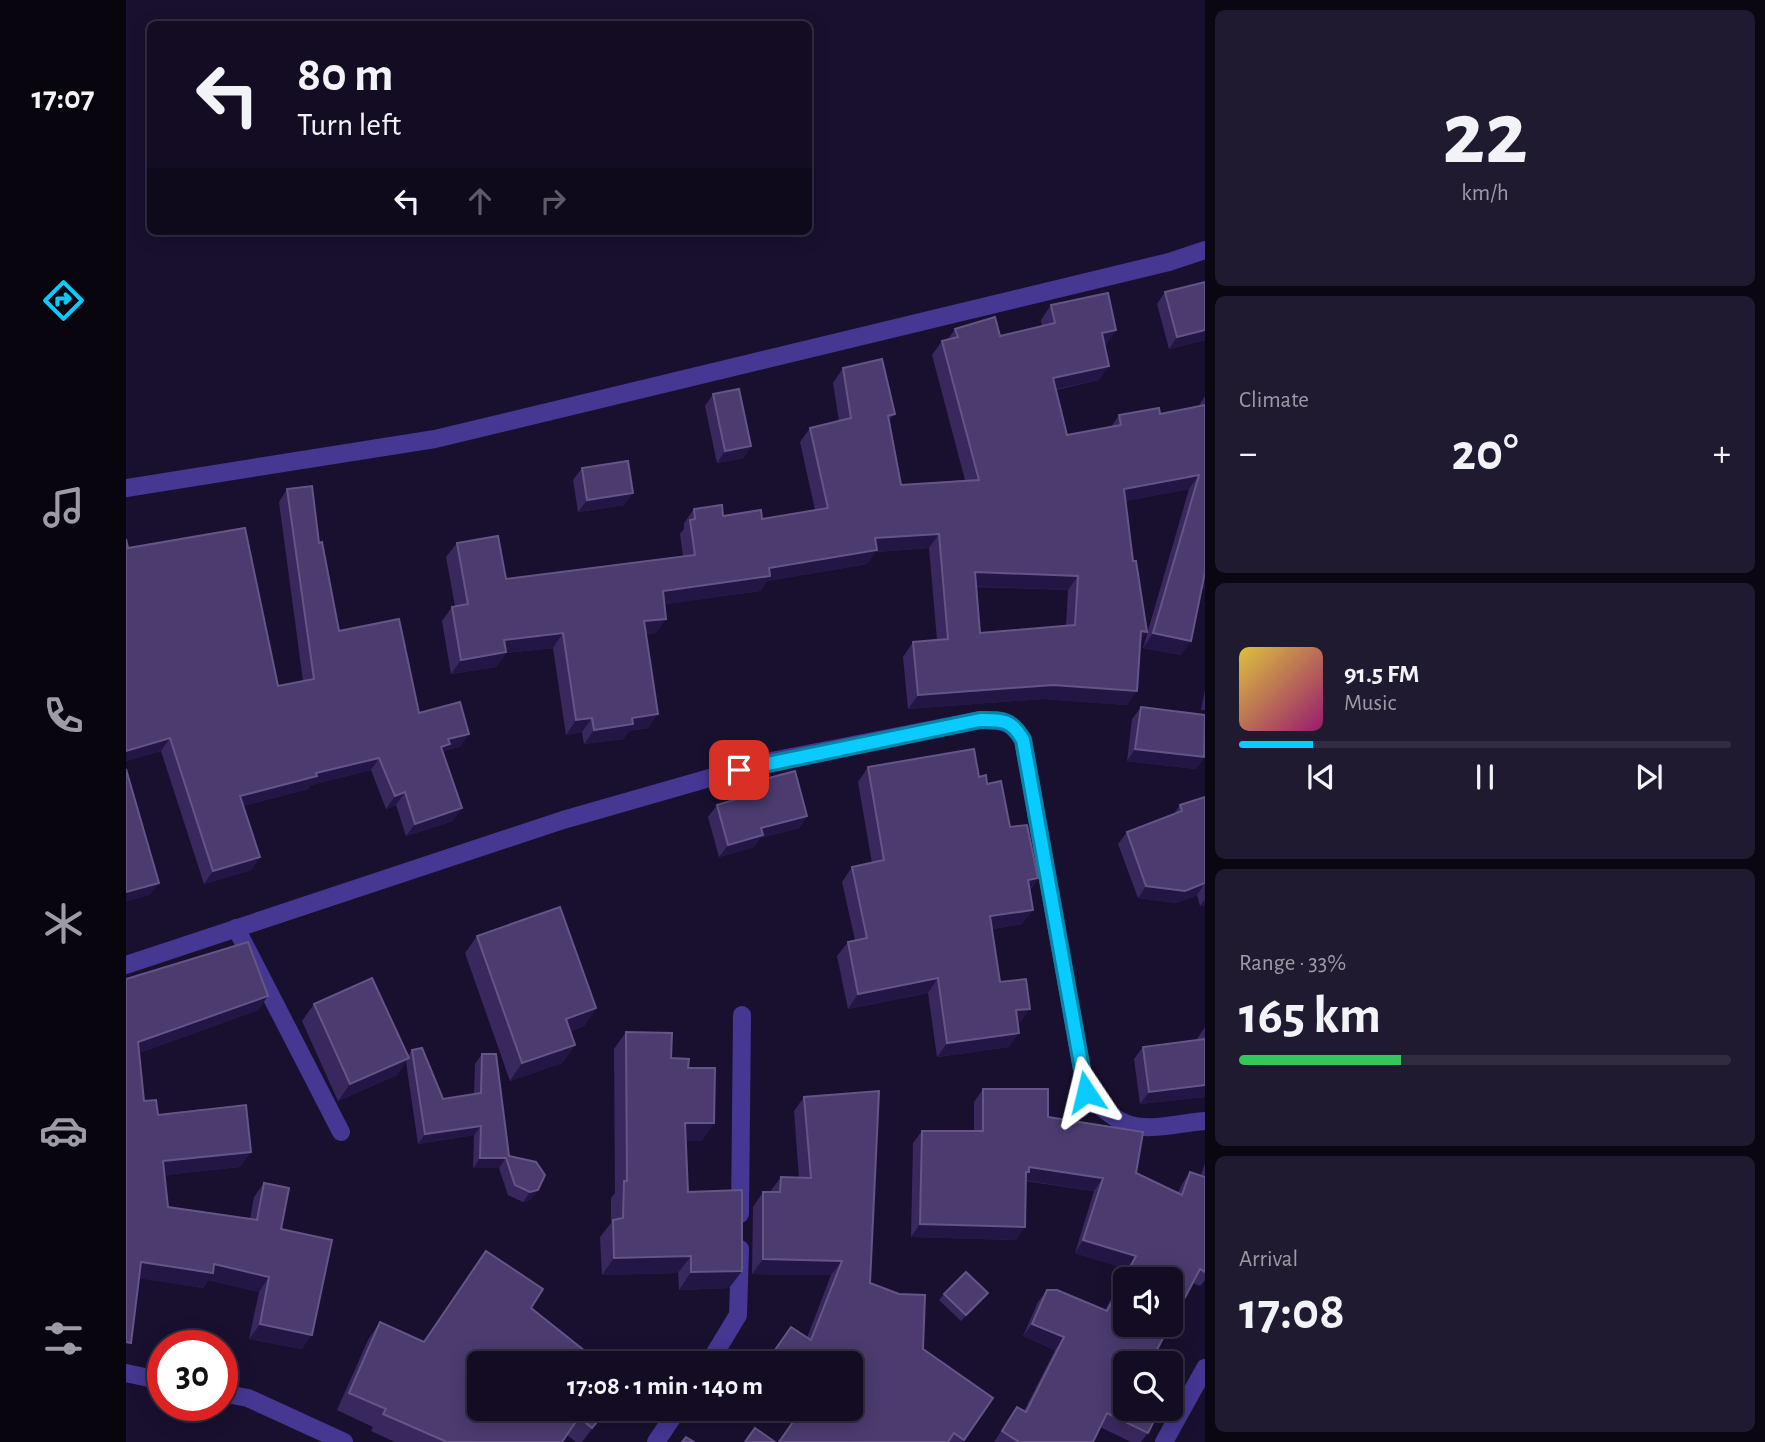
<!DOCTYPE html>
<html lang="en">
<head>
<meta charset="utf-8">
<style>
  :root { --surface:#130c23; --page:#201a30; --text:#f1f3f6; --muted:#9d9ba6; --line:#322c41; --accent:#0acbff }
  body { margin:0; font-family:"Alegreya Sans",sans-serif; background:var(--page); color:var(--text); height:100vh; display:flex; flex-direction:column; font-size:26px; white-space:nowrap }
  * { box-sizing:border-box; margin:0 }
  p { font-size:23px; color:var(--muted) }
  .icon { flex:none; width:38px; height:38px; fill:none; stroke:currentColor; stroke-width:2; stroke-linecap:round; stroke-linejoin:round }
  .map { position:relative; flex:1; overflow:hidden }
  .panel { display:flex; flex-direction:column; gap:10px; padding:10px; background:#0a0713; width:560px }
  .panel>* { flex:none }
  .guide { position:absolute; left:21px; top:21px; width:665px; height:214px; border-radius:10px; box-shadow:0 4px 18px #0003,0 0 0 2px var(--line); background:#130c23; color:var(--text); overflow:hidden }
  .buttons { position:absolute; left:987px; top:1267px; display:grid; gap:14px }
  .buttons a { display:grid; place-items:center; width:70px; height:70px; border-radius:10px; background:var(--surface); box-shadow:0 4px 18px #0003,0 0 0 2px var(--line); font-size:35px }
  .speed { position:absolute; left:21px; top:1330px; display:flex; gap:14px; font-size:35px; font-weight:700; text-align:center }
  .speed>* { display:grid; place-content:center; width:91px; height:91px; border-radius:50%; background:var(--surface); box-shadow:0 4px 18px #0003,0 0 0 2px var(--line); line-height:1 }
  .speed .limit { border:10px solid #d22; background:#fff; color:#111 }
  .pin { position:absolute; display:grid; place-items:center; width:60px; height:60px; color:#fff; margin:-30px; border-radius:14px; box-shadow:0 4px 10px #0006 }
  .me { position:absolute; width:77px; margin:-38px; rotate:350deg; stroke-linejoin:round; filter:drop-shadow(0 0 5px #0008) }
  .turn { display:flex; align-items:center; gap:24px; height:147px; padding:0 35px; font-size:32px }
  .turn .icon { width:91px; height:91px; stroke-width:2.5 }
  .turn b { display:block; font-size:49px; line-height:60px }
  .lanes { display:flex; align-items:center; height:66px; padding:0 35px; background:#0003; justify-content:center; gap:35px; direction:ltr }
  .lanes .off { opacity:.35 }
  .big { font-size:52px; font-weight:700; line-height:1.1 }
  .panel .card { flex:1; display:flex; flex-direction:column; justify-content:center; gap:10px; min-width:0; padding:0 24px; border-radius:10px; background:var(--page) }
  .panel .dial { align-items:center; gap:0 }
  .dial b { font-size:91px; line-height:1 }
  .song { display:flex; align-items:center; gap:21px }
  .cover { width:84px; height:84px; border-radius:10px; background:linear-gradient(135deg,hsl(50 70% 55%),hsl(320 70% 35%)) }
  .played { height:7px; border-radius:4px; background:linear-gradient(90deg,var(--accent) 15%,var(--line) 15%) }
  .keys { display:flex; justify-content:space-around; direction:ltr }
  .heat { display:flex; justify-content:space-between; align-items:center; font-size:38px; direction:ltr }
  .charge { height:10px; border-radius:5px; background:linear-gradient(90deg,#34c759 33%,var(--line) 0) }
  .trip { position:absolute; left:341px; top:1351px; width:396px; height:70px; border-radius:10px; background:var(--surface); box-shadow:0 4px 18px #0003,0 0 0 2px var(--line); font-weight:700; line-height:70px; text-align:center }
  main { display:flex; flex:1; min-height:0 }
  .menu { display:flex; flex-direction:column; width:126px; justify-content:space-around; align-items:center; background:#08050e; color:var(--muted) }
  .menu .icon { width:49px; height:49px }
  .menu .current { color:var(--accent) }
  .menu b { font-size:32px; color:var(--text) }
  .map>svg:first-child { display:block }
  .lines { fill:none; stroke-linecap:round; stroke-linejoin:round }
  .minor { stroke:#453792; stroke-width:18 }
  .wall { fill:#39285e; fill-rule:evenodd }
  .shaded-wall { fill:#241644 }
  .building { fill:#4b3b6f; stroke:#645586; stroke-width:2; fill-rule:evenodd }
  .route-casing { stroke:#0684a6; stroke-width:18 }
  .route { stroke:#0acbff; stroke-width:12 }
</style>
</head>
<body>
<main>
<nav class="menu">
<b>17:07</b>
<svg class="icon current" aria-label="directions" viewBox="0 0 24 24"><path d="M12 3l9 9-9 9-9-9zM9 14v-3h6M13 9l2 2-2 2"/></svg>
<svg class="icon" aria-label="music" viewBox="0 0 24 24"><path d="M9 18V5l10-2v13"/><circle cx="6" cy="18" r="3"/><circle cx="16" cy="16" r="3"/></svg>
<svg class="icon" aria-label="phone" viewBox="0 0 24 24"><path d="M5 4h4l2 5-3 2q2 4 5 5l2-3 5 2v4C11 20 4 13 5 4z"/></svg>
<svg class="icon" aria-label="climate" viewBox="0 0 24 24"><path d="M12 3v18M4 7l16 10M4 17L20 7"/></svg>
<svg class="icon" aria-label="car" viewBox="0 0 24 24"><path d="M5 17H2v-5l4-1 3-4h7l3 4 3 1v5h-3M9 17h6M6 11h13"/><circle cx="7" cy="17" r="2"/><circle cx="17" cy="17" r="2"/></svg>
<svg class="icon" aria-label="filters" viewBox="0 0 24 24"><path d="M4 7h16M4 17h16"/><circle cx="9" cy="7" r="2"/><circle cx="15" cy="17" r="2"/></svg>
</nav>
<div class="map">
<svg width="1079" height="1442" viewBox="0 0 1079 1442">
  <rect width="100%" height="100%" fill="#19102f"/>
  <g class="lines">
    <!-- minor -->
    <g class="minor">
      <path d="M0 488 309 439 1043 262 1079 250"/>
      <path d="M110 928 215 1132"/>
      <path d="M0 965 437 820 636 763 854 720C875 720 886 721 897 740L960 1092C1004 1140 1019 1127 1079 1121"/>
      <path d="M614 1214 616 1015"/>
      <path d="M583 1363 612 1315 614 1249"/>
      <path d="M0 1373 37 1381"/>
      <path d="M96 1393 122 1398 218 1442"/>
      <path d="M530 1442 552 1409"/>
      <path d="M1038 1442 1079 1368"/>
    </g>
  </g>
  <!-- wall -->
  <g class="wall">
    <path d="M1039 292 1079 340 1043 349 1031 304Z"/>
    <path d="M925 305 990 330 980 344 979 345 973 380 930 390 941 435 985 427 993 415 1034 414 1072 407 1079 396V589L1076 588 1055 655 1017 648 1063 489 999 501 1007 561 1021 632 1014 641 1001 705 917 699 782 709 777 657 787 642 811 640 803 548 749 552 741 564 641 581 634 591 539 604 530 633 520 634 522 728 503 731 497 739 458 744 456 732 440 735 427 648 380 653 370 667 325 674 316 621 326 607 329 606 320 557 331 543 380 579 557 557 554 534 558 529V523L568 509 597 516 636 519 689 510 674 442 684 428 713 421 707 383 717 368 764 422 775 485 839 480 806 355 816 341 822 339 829 329 874 336 916 326 915 320ZM850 587 942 590 940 626 854 633Z"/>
    <path d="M587 394 625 446 617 458 591 463 579 406Z"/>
    <path d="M456 468 498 505 452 512 447 480Z"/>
    <path d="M161 489 193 543 213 631 293 713 334 747 320 750 317 753 327 821 280 836 270 805 260 809 245 770 185 785 182 789 117 806 134 857 125 870 78 884 35 751 0 761V539L2 548 152 686 177 681 153 502Z"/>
    <path d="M1079 690V710H1075Z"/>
    <path d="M1015 707 1078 757 1070 769 1001 761 1006 719Z"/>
    <path d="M742 767 853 777 861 784 912 878 904 890 896 924 866 929 874 982 904 1009 893 1023 892 1024 883 1047 811 1057 802 993 722 1009 711 956 722 942 729 940 716 882 726 867 746 863 732 782Z"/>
    <path d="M631 781 681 816 673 828 634 838 628 847 593 857 582 817 591 805 623 795 622 793Z"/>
    <path d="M1079 797V906H1074L1071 895 1050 903 1012 898 992 844 1001 832 1047 815 1054 805Z"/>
    <path d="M351 936 470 1008 458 1026 444 1031 449 1045 436 1063 384 1081 339 953Z"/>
    <path d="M0 979 142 996 132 1010 13 1053 18 1101 32 1115 114 1167 38 1175 42 1207 124 1219 128 1197 138 1183 155 1229 176 1349 123 1339 133 1292 82 1280 77 1288 13 1278Z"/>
    <path d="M188 1004 282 1056 286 1050 317 1099 348 1094 349 1064 356 1054 383 1156 410 1162 405 1199 397 1202 382 1195 373 1168H347L348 1135 292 1144 280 1062 271 1075 212 1101 176 1021Z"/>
    <path d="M1079 1027V1097L1014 1104 1008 1059 1017 1047 1071 1040V1039Z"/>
    <path d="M500 1032 562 1068 576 1141 560 1140 562 1192 616 1271 603 1288 553 1290 552 1273 476 1275 474 1237 485 1223V1198L489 1193 488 1049Z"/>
    <path d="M857 1089 922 1117 1010 1173 1052 1193 1056 1184 1064 1172 1075 1175 1079 1163V1280L1074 1286 1066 1283 999 1363 1022 1433 1015 1442H1005L974 1427 967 1442H868L891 1407 898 1411 929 1350 897 1336 912 1302 921 1290 979 1310 1001 1269 949 1253 968 1191 960 1190 899 1181 890 1240 785 1237 787 1143 796 1131H848V1102Z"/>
    <path d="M678 1097 744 1283 797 1349 867 1398 836 1442H653L671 1415 661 1409H724L681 1338 705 1275 626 1274 627 1207 637 1192H644L655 1177 673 1178 668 1111Z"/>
    <path d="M862 1293 857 1299 835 1321 813 1300 818 1294Z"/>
    <path d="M405 1308 483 1409 456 1442H450L441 1435 436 1442H269L245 1431 247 1427 211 1410 242 1340 254 1322 298 1342Z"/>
  </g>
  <!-- shaded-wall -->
  <g class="shaded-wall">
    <path d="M990 330 980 344 966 348 976 333Z"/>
    <path d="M1079 330V340L1043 349 1051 337Z"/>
    <path d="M983 366 973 380 917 392 927 378Z"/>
    <path d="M769 414 759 428 762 416Z"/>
    <path d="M625 446 617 458 591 463 599 451Z"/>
    <path d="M1073 475 1063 489 988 503 998 489Z"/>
    <path d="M507 493 498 505 452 512 461 500Z"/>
    <path d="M813 534 803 548 749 552 741 564 641 581 634 591 527 606 537 591 643 568 749 538Z"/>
    <path d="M849 572 952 576 942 590 839 586Z"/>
    <path d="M1079 572V589L1069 586Z"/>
    <path d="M540 619 530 633 508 636 518 621Z"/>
    <path d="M1015 631 1021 632 1011 647Z"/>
    <path d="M437 633 427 648 380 653 370 667 325 674 335 660 378 640Z"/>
    <path d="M1027 633 1065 641 1055 655 1017 648Z"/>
    <path d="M927 685 1011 691 1001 705 917 699 782 709 792 695Z"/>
    <path d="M532 714 522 728 503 731 497 739 458 744 468 730 506 718Z"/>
    <path d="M466 718 456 732 440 735 450 720Z"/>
    <path d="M343 734 334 747 320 750 315 757V747L322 739Z"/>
    <path d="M44 738 35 751 0 761V751Z"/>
    <path d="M1009 749 1078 757 1070 769 1001 761Z"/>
    <path d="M253 758 245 770 185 785 182 789 105 809 114 796 190 773Z"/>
    <path d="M279 792 270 805 260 809 269 796Z"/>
    <path d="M336 808 327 821 280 836 289 824Z"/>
    <path d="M681 816 673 828 634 838 628 847 593 857 602 845 635 828Z"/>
    <path d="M134 857 125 870 78 884 87 871Z"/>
    <path d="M912 878 901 893 902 880Z"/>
    <path d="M33 883 24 895 0 902V892Z"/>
    <path d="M1079 883 1071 895 1050 903 1012 898 1020 886Z"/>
    <path d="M1079 899V906H1074Z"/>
    <path d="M907 910 896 924 854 931 864 916Z"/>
    <path d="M812 978 802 993 722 1009 732 994Z"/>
    <path d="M142 996 132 1010 2 1057 12 1042Z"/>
    <path d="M470 1008 458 1026 427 1036 440 1019Z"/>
    <path d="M904 1009 893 1023 879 1025 890 1010Z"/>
    <path d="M893 1033 883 1047 811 1057 821 1043Z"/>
    <path d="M449 1045 436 1063 384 1081 396 1063Z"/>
    <path d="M283 1058 271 1075 212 1101 224 1084Z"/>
    <path d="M1079 1085V1097L1014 1104 1023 1092Z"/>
    <path d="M559 1123H588L576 1141 547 1140Z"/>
    <path d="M355 1126 348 1135 292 1144 299 1134Z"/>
    <path d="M125 1152 114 1167 27 1176 37 1161Z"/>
    <path d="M354 1158H380L373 1168H347Z"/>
    <path d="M903 1167 977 1178 968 1191 897 1180 891 1184Z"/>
    <path d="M412 1190 405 1199 397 1202 404 1192Z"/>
    <path d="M794 1224 899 1227 890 1240 785 1237Z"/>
    <path d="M957 1240 1010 1256 1001 1269 949 1253Z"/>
    <path d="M565 1256 552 1273 476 1275 488 1258Z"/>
    <path d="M637 1259 716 1261 705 1275 626 1274Z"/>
    <path d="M15 1262 88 1264 143 1277 133 1292 82 1280 77 1288 4 1277Z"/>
    <path d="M616 1271 603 1288 553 1290 565 1272Z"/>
    <path d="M862 1293 857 1299 835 1321 840 1315Z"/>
    <path d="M134 1324 186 1335 176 1349 123 1339Z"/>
    <path d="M906 1324 938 1337 929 1350 897 1336Z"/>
    <path d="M481 1409H483L456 1442 466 1428Z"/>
  </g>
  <!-- building -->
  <g class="building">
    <path d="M1079 282V330L1051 337 1039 292Z"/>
    <path d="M982 293 990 330 976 333 983 366 927 378 941 435 995 425 993 415 1033 408 1034 414 1079 405V572L1065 641 1027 633 1073 475 998 489 1007 561H1010L1021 632 1015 631 1011 691 927 685 792 695 787 642 822 639 813 534 749 538 751 550 643 568 644 576 537 591 540 619 518 621 532 714 506 718 507 724 468 730 466 718 450 720 437 633 378 640 380 652 335 660 326 607 342 604 331 543 372 536 380 579 569 555 564 520 569 519 568 509 596 505 597 516 635 510 636 519 702 508 684 428 725 418 717 368 756 359 769 414 762 416 775 485 853 480 816 341 832 337 829 329 869 317 874 336 929 323 925 305ZM849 572 952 576 949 625 854 633Z"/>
    <path d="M613 389 625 446 599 451 587 394Z"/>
    <path d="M502 461 507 493 461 500 456 468Z"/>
    <path d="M186 486 193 543 196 542 213 631 273 619 293 713 334 702 343 734 322 739 324 744 315 747 336 808 289 824 279 792 269 796 253 758 190 773 191 776 114 796 134 857 87 871 44 738 0 751V539L2 548 119 528 152 686 188 679 161 489Z"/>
    <path d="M1015 707 1079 715 1078 757 1009 749Z"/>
    <path d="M848 749 853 777 860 775 861 784 875 781 884 827 901 825 912 878 902 880 907 910 864 916 874 982 900 979 904 1009 890 1010 893 1033 821 1043 812 978 732 994 722 942 741 938 726 867 758 860 742 767Z"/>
    <path d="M0 769 33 883 0 892Z"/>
    <path d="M669 771 681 816 635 828 637 835 602 845 591 805 634 792 631 781Z"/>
    <path d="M1079 797V883L1059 891 1020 886 1001 832 1056 811 1054 805Z"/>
    <path d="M434 907 470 1008 440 1019 449 1045 396 1063 351 936Z"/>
    <path d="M122 942 142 996 12 1042 18 1101 30 1100 32 1115 120 1105 125 1152 37 1161 42 1207 131 1220 138 1183 163 1188 155 1229 206 1240 186 1335 134 1324 143 1277 88 1264 87 1273 15 1262 5 1343 0 1342V979Z"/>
    <path d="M246 978 283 1058 224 1084 188 1004Z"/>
    <path d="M500 1032 546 1033 545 1058 563 1059 562 1068H589L588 1123H559L562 1192 616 1190V1271L565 1272V1256L488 1258 487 1220 497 1218 498 1181H501Z"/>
    <path d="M1079 1039V1085L1023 1092 1017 1047Z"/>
    <path d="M296 1048 317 1099 355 1093 356 1054H370L383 1156 410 1162 419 1175 412 1190 404 1192 389 1185 380 1158H354L355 1126 299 1134 286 1050Z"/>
    <path d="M857 1089H922V1117L1017 1132 1010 1173 1056 1195 1064 1172 1079 1177V1272L1074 1269 1045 1324V1279H999V1325H1044L1024 1363H999V1409H1034L1022 1433 981 1413 967 1442H893L876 1431 891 1407 900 1412 938 1337 906 1324 921 1290H931L981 1311 1010 1256 957 1240 977 1178 969 1177 903 1167V1172H900L899 1227 794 1224 796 1131H857Z"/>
    <path d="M753 1091 744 1283 773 1294 799 1295 797 1349 867 1398 838 1440 828 1433 822 1442H653L676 1409H724V1363H640L665 1327 685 1340 716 1261 637 1259V1192H654L655 1177 685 1178 678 1097Z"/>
    <path d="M360 1251 417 1289 405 1308 474 1363H354V1409H481L466 1428 453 1417 436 1442H321L257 1414 260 1409 223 1393 254 1322 298 1342Z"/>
    <path d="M840 1272 862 1293 840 1315 818 1294Z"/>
    <path d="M629 1428 649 1442H619Z"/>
    <path d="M560 1437 568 1442H556Z"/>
  </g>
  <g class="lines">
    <!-- route casing -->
    <g class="route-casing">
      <path id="route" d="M613 770 854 720C877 720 885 719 897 740L960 1092"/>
    </g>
    <!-- route -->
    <use href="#route" class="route"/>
  </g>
</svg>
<div class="buttons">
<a><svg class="icon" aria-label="sound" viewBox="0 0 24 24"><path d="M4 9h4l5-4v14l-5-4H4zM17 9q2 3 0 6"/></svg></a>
<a><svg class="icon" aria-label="search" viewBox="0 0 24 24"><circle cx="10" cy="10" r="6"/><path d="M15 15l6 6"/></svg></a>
</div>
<div class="speed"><div class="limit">30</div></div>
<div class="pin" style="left:613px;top:770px;background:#d93025"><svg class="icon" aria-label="arrive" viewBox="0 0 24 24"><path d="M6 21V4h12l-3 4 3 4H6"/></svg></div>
<svg class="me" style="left:960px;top:1092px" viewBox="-20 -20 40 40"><path d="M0-17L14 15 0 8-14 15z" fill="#0acbff" stroke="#fff" stroke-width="4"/></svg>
<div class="trip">17:08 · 1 min · 140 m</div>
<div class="guide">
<div class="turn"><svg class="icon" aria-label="left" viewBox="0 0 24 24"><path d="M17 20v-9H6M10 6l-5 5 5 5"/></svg><div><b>80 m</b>Turn left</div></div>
<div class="lanes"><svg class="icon" aria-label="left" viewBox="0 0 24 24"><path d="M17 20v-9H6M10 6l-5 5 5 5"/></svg><svg class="icon off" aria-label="ahead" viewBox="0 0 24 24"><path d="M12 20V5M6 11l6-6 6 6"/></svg><svg class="icon off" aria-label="right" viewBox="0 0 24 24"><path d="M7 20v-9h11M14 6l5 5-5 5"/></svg></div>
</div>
</div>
<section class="panel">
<div class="card dial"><b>22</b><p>km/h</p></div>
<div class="card"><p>Climate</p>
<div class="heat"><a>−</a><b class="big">20°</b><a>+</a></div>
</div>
<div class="card">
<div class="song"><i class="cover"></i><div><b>91.5 FM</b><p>Music</p></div></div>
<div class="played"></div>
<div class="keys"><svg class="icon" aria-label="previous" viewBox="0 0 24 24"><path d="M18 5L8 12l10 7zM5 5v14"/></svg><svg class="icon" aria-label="pause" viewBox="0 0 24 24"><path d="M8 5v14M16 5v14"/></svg><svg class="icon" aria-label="next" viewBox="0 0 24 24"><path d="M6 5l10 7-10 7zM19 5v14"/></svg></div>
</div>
<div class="card"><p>Range · 33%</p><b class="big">165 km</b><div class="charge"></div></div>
<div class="card"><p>Arrival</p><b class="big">17:08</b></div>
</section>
</main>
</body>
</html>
